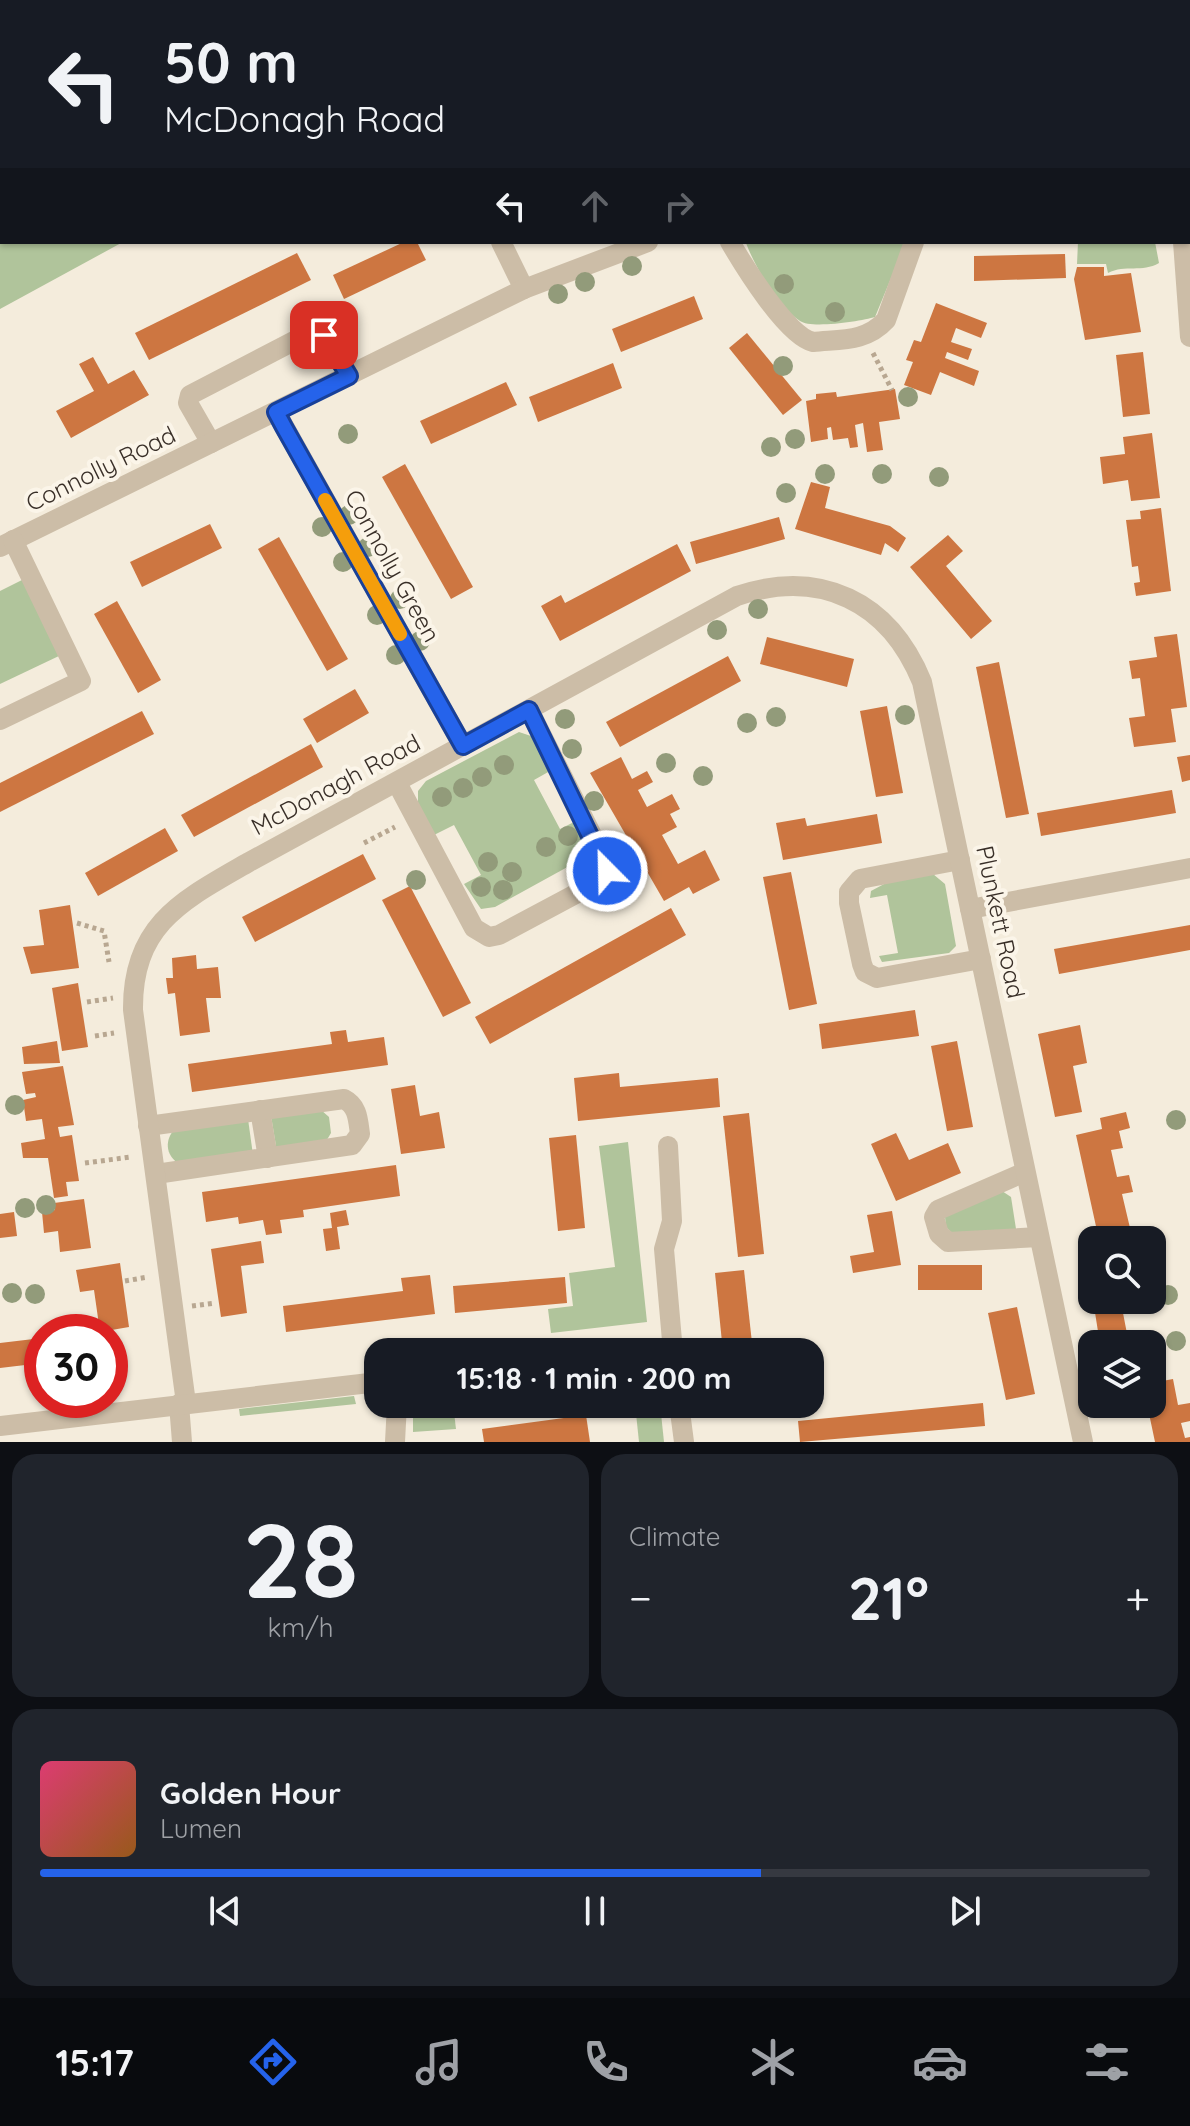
<!DOCTYPE html>
<html lang="en">
<head>
<meta charset="utf-8">
<style>
  :root { --surface:#171b24; --page:#20242c; --text:#f1f3f6; --muted:#9ea1a6; --line:#363941; --accent:#2563eb }
  body { margin:0; font-family:Quicksand,sans-serif; background:var(--page); color:var(--text); height:100vh; display:flex; flex-direction:column; font-size:30px; white-space:nowrap }
  * { box-sizing:border-box; margin:0 }
  p { font-size:26px; color:var(--muted) }
  .icon { flex:none; width:44px; height:44px; fill:none; stroke:currentColor; stroke-width:2; stroke-linecap:round; stroke-linejoin:round }
  .map { position:relative; height:1442px; overflow:hidden }
  .side { display:flex; flex-direction:column; gap:12px; padding:12px; background:#0d0f14; flex:1 }
  .side>* { flex:none }
  .top-card { position:absolute; left:0px; top:0px; width:1190px; height:244px; box-shadow:0 2px 6px #0004; background:#171b24; color:var(--text); overflow:hidden }
  .tools { position:absolute; left:1078px; top:1226px; display:grid; gap:16px }
  .tools a { display:grid; place-items:center; width:88px; height:88px; border-radius:16px; background:var(--surface); box-shadow:0 2px 6px #0004; font-size:40px }
  .speed { position:absolute; left:24px; top:1314px; display:flex; gap:16px; font-size:40px; font-weight:700; text-align:center }
  .speed>* { display:grid; place-content:center; width:104px; height:104px; border-radius:50%; background:var(--surface); box-shadow:0 2px 6px #0004; line-height:1 }
  .speed .limit { border:12px solid #d22; background:#fff; color:#111 }
  .pin { position:absolute; display:grid; place-items:center; width:68px; height:68px; color:#fff; margin:-34px; border-radius:16px; box-shadow:0 4px 12px #0006 }
  .me { position:absolute; width:88px; margin:-44px; rotate:337deg; stroke-linejoin:round; filter:drop-shadow(0 0 6px #0008) }
  .turn { display:flex; align-items:center; gap:28px; height:168px; padding:0 32px; font-size:36px }
  .turn .icon { width:104px; height:104px; stroke-width:2.5 }
  .turn b { display:block; font-size:56px; line-height:68px }
  .lanes { display:flex; align-items:center; height:76px; padding:0 32px; background:#0003; justify-content:center; gap:40px; direction:ltr }
  .lanes .off { opacity:.35 }
  .big { font-size:60px; font-weight:800; line-height:1.1 }
  .side .widget { flex:1; display:flex; flex-direction:column; justify-content:center; gap:12px; min-width:0; padding:0 28px; border-radius:24px; background:var(--page) }
  .side .dial { align-items:center; gap:0 }
  .dial b { font-size:104px; line-height:1 }
  .song { display:flex; align-items:center; gap:24px }
  .cover { width:96px; height:96px; border-radius:12px; background:linear-gradient(135deg,hsl(340 70% 55%),hsl(30 70% 35%)) }
  .played { height:8px; border-radius:4px; background:linear-gradient(90deg,var(--accent) 65%,var(--line) 65%) }
  .keys { display:flex; justify-content:space-around; direction:ltr }
  .heat { display:flex; justify-content:space-between; align-items:center; font-size:44px; direction:ltr }
  .side .tiles { flex:1; display:grid; gap:12px; grid-template-columns:1fr 1fr }
  .widget:last-child { grid-column:span 2 }
  .trip { position:absolute; left:364px; top:1338px; width:460px; height:80px; border-radius:24px; background:var(--surface); box-shadow:0 2px 6px #0004; font-weight:800; line-height:80px; text-align:center }
  .dock { display:flex; height:128px; justify-content:space-around; align-items:center; background:#090b0e; color:var(--muted) }
  .dock .icon { width:56px; height:56px }
  .dock .active { color:var(--accent) }
  .dock b { font-size:36px; color:var(--text) }
  .map>svg:first-child { display:block }
  .green { fill:#b0c49b }
  .building { fill:#cd7641 }
  .lines { fill:none; stroke-linecap:round; stroke-linejoin:round }
  .path { stroke:#b8a791; stroke-width:5; stroke-dasharray:4 4; stroke-linecap:butt }
  .minor { stroke:#ccbda7; stroke-width:20 }
  .tree { fill:#929b7a }
  .route-casing { stroke:#184099; stroke-width:20 }
  .route { stroke:#2563eb; stroke-width:14 }
  .slow { stroke:#f59e0b; stroke-width:14 }
  .labels { text-anchor:middle; stroke-width:8; stroke-linejoin:round; paint-order:stroke }
  .street-label { font-size:24px; fill:#392f28; stroke:#fbf5e9 }
</style>
</head>
<body>
<div class="map">
<svg width="1190" height="1442" viewBox="0 0 1190 1442">
  <rect width="100%" height="100%" fill="#f4ecdc"/>
  <!-- green -->
  <g class="green">
    <path d="M0 0 134 2H2V242H123L0 309Z"/>
    <path d="M906 242 875 317C862 321 811 329 800 321 778 307 755 267 746 243Z"/>
    <path d="M1078 242H1155L1159 263C1142 273 1125 264 1108 273L1106 264H1077Z"/>
    <path d="M24 579 61 655 0 684V591Z"/>
    <path d="M519 732 534 737 550 771 534 780 560 829 578 820 589 847 582 859 495 907 481 909 464 884 481 875 454 825 434 835 418 805V791L426 781Z"/>
    <path d="M933 874 945 884 956 946 949 953 882 962 879 956 898 953 887 895 870 898 871 891 886 883Z"/>
    <path d="M321 1110 329 1117 331 1133 325 1143 277 1152 271 1116Z"/>
    <path d="M248 1119 253 1155 179 1164C167 1156 164 1143 173 1131Z"/>
    <path d="M628 1142 647 1322 551 1333 548 1309 573 1306 569 1273 615 1267 599 1146Z"/>
    <path d="M1002 1191 1011 1197 1016 1229 955 1236 946 1227 945 1217Z"/>
    <path d="M354 1396 356 1404 240 1416 239 1409Z"/>
    <path d="M437 1404H453L456 1429 413 1432V1418L419 1407Z"/>
    <path d="M635 1404H660L664 1442H639Z"/>
  </g>
  <!-- building -->
  <g class="building">
    <path d="M404 242H417L426 260 344 299 333 275Z"/>
    <path d="M297 253 311 280 149 360 135 333Z"/>
    <path d="M1065 254 1066 278 974 281V256Z"/>
    <path d="M1077 267H1104V276L1131 273 1141 332 1085 340 1074 279Z"/>
    <path d="M694 296 703 319 621 352 612 329Z"/>
    <path d="M936 303 987 323 981 338 956 328 951 342 972 349 968 360 947 352 945 358 979 371 974 386 940 372 931 395 904 385 913 362 906 360 914 340 921 342Z"/>
    <path d="M747 333 802 400 783 415 729 348Z"/>
    <path d="M1143 352 1150 414 1123 417 1116 355Z"/>
    <path d="M93 357 108 384 134 370 149 395 71 438 56 411 94 391 79 364Z"/>
    <path d="M613 363 622 388 538 422 529 397Z"/>
    <path d="M506 382 517 405 431 444 420 421Z"/>
    <path d="M895 389 900 419 879 422 883 450 867 452 863 423 855 425 858 447 850 448 848 438 833 440 831 427 827 428 828 439 811 442 806 401 816 399V394L836 392 837 397Z"/>
    <path d="M1152 433 1160 498 1131 501 1128 480 1103 484 1100 457 1125 454 1123 437Z"/>
    <path d="M405 464 473 587 451 599 382 477Z"/>
    <path d="M811 482 830 487 825 508 890 526 906 538 898 552 885 543 881 555 795 529Z"/>
    <path d="M1161 508 1171 591 1136 596 1134 583 1140 582 1138 566 1132 567 1126 520 1141 519 1140 511Z"/>
    <path d="M779 517 785 539 696 564 690 542Z"/>
    <path d="M210 524 222 548 142 587 130 562Z"/>
    <path d="M948 535 963 551 946 566 992 621 971 639 910 567Z"/>
    <path d="M279 537 348 659 327 671 258 549Z"/>
    <path d="M677 544 691 571 560 641 541 606 561 595 565 603Z"/>
    <path d="M117 601 161 680 138 693 94 614Z"/>
    <path d="M1177 634 1187 707 1171 709 1176 742 1134 747 1129 718 1145 716 1140 678 1132 679 1129 661 1157 657 1154 637Z"/>
    <path d="M767 637 854 659 847 687 760 664Z"/>
    <path d="M728 656 741 681 620 747 606 722Z"/>
    <path d="M999 662 1029 814 1006 818 976 667Z"/>
    <path d="M355 689 369 713 317 743 303 719Z"/>
    <path d="M887 706 903 793 876 797 860 711Z"/>
    <path d="M142 711 154 734 0 812V783Z"/>
    <path d="M311 744 323 767 194 837 181 815Z"/>
    <path d="M1190 755V780L1182 782 1177 757Z"/>
    <path d="M621 757 632 779 647 771 653 782 638 790 647 807 672 794 680 809 670 814 677 827 662 835 678 864 705 850 720 880 693 894 689 887 664 901 590 773Z"/>
    <path d="M1172 790 1176 813 1041 836 1037 813Z"/>
    <path d="M877 814 882 843 783 860 776 823 805 818 807 826Z"/>
    <path d="M165 828 178 851 98 896 85 873Z"/>
    <path d="M363 854 376 879 255 942 242 917Z"/>
    <path d="M791 872 817 1004 789 1010 763 877Z"/>
    <path d="M410 886 471 1003 443 1017 382 900Z"/>
    <path d="M70 905 79 968 31 974 23 947 44 945 39 910Z"/>
    <path d="M671 908 686 935 490 1044 475 1017Z"/>
    <path d="M1190 925V950L1059 974 1054 949Z"/>
    <path d="M196 955 197 969 218 967 221 998H206L210 1032 180 1036 175 993 168 994 166 978H173L172 958Z"/>
    <path d="M78 983 88 1047 62 1051 52 988Z"/>
    <path d="M915 1010 919 1036 822 1049 819 1024Z"/>
    <path d="M1080 1025 1087 1063 1073 1066 1082 1112 1055 1117 1038 1034Z"/>
    <path d="M346 1030 348 1042 384 1037 388 1065 192 1092 188 1064 332 1044 330 1032Z"/>
    <path d="M57 1041 60 1063 24 1064 22 1047Z"/>
    <path d="M957 1041 973 1127 947 1131 931 1046Z"/>
    <path d="M63 1066 74 1125 58 1127 60 1137 72 1135 79 1181 66 1182 68 1196 54 1198 48 1158H23L21 1143 45 1139 42 1119 26 1121 23 1100 36 1097 35 1093 26 1094 22 1072Z"/>
    <path d="M619 1073 620 1087 718 1078 720 1107 578 1121 574 1078Z"/>
    <path d="M415 1085 420 1116 439 1112 445 1148 401 1154 391 1089Z"/>
    <path d="M1126 1112 1130 1128 1119 1131 1123 1148 1111 1150 1117 1177 1129 1175 1133 1192 1122 1194 1130 1228 1140 1226 1143 1240H1099L1076 1135 1102 1129 1100 1118Z"/>
    <path d="M749 1113 764 1254 738 1257 723 1116Z"/>
    <path d="M896 1133 909 1160 948 1143 961 1173 896 1201 871 1144Z"/>
    <path d="M576 1135 585 1228 558 1231 549 1138Z"/>
    <path d="M396 1165 400 1196 303 1210 304 1217 280 1220 282 1233 266 1235 263 1220 239 1224 238 1217 206 1222 202 1192Z"/>
    <path d="M84 1199 91 1248 60 1252 58 1231 44 1233 42 1212 55 1210 54 1203Z"/>
    <path d="M346 1210 349 1225 337 1227 340 1249 326 1251 323 1229 332 1228 330 1213Z"/>
    <path d="M892 1211 901 1265 853 1273 850 1256 874 1252 867 1215Z"/>
    <path d="M14 1212 17 1236 0 1238V1214Z"/>
    <path d="M261 1241 264 1263 241 1266 247 1313 221 1317 211 1249Z"/>
    <path d="M120 1263 129 1327 100 1332 94 1290 80 1292 76 1270Z"/>
    <rect x="918" y="1265" width="64" height="25"/>
    <path d="M744 1270 753 1352H723L715 1273Z"/>
    <path d="M430 1275 435 1314 286 1332 283 1306 403 1291 401 1278Z"/>
    <path d="M565 1277 567 1303 455 1313 453 1286Z"/>
    <path d="M1093 1300H1138L1140 1311 1123 1313 1129 1344H1100Z"/>
    <path d="M1017 1307 1035 1394 1006 1400 988 1313Z"/>
    <path d="M42 1338V1363L0 1368V1343Z"/>
    <path d="M1173 1379 1178 1405 1190 1403V1421L1181 1423 1185 1438 1190 1437V1442H1155L1147 1404H1152V1383Z"/>
    <path d="M983 1403 985 1426 800 1442 798 1421Z"/>
    <path d="M586 1415 590 1442H484L482 1429Z"/>
  </g>
  <g class="lines">
    <!-- path -->
    <g class="path">
      <path d="M873 353 892 390"/>
      <path d="M364 843 395 827"/>
      <path d="M77 923 104 931 109 962"/>
      <path d="M87 1002 113 998"/>
      <path d="M95 1036 114 1033"/>
      <path d="M85 1163 131 1157"/>
      <path d="M125 1281 148 1277"/>
      <path d="M192 1306 215 1303"/>
    </g>
    <!-- minor -->
    <g class="minor">
      <path d="M313 0 316 2"/>
      <path d="M429 2 430 0"/>
      <path d="M1186 2V0"/>
      <path d="M1188 197 1190 198"/>
      <path d="M501 242 524 289"/>
      <path d="M730 242C744 266 787 336 813 342 841 339 866 342 886 320L914 242"/>
      <path d="M1183 242 1190 337"/>
      <path d="M276 412 463 746"/>
      <path d="M211 443 188 403 190 395 315 330 324 335 349 376"/>
      <path d="M0 547 524 289 648 242"/>
      <path d="M0 720 81 681 13 540"/>
      <path d="M397 783 474 928 489 937 499 935 600 881 605 876 606 863 529 710"/>
      <path d="M960 860 860 879 849 892V903L862 964 865 972 877 978 981 959"/>
      <path d="M970 909 1190 868"/>
      <path d="M260 1110 268 1158"/>
      <path d="M148 1126 344 1099C358 1106 358 1120 360 1134L352 1145 156 1174"/>
      <path d="M668 1146 672 1221 664 1249 673 1352"/>
      <path d="M1025 1172 938 1210 934 1217 939 1234 948 1242 1039 1237"/>
      <path d="M652 1352 673 1350"/>
      <path d="M186 1403 133 1010C132 924 183 900 249 862L737 596C820 568 889 601 922 682L1083 1442"/>
      <path d="M179 1404 182 1442"/>
      <path d="M679 1404 684 1442"/>
      <path d="M0 1426 378 1382"/>
      <path d="M395 1442 397 1404"/>
    </g>
  </g>
  <!-- trees -->
  <g class="tree">
    <circle cx="632" cy="266" r="10"/>
    <circle cx="585" cy="282" r="10"/>
    <circle cx="784" cy="284" r="10"/>
    <circle cx="558" cy="294" r="10"/>
    <circle cx="835" cy="312" r="10"/>
    <circle cx="783" cy="366" r="10"/>
    <circle cx="908" cy="397" r="10"/>
    <circle cx="348" cy="434" r="10"/>
    <circle cx="795" cy="439" r="10"/>
    <circle cx="771" cy="447" r="10"/>
    <circle cx="825" cy="474" r="10"/>
    <circle cx="882" cy="474" r="10"/>
    <circle cx="939" cy="477" r="10"/>
    <circle cx="786" cy="493" r="10"/>
    <circle cx="349" cy="515" r="10"/>
    <circle cx="322" cy="527" r="10"/>
    <circle cx="368" cy="547" r="10"/>
    <circle cx="343" cy="562" r="10"/>
    <circle cx="400" cy="599" r="10"/>
    <circle cx="758" cy="609" r="10"/>
    <circle cx="377" cy="615" r="10"/>
    <circle cx="717" cy="630" r="10"/>
    <circle cx="420" cy="641" r="10"/>
    <circle cx="396" cy="655" r="10"/>
    <circle cx="905" cy="715" r="10"/>
    <circle cx="776" cy="717" r="10"/>
    <circle cx="565" cy="719" r="10"/>
    <circle cx="747" cy="723" r="10"/>
    <circle cx="572" cy="749" r="10"/>
    <circle cx="666" cy="763" r="10"/>
    <circle cx="504" cy="765" r="10"/>
    <circle cx="703" cy="776" r="10"/>
    <circle cx="482" cy="777" r="10"/>
    <circle cx="463" cy="788" r="10"/>
    <circle cx="442" cy="797" r="10"/>
    <circle cx="594" cy="801" r="10"/>
    <circle cx="568" cy="836" r="10"/>
    <circle cx="546" cy="847" r="10"/>
    <circle cx="488" cy="862" r="10"/>
    <circle cx="512" cy="872" r="10"/>
    <circle cx="416" cy="880" r="10"/>
    <circle cx="481" cy="887" r="10"/>
    <circle cx="503" cy="890" r="10"/>
    <circle cx="15" cy="1105" r="10"/>
    <circle cx="1176" cy="1120" r="10"/>
    <circle cx="46" cy="1205" r="10"/>
    <circle cx="25" cy="1208" r="10"/>
    <circle cx="12" cy="1293" r="10"/>
    <circle cx="35" cy="1294" r="10"/>
    <circle cx="1168" cy="1295" r="10"/>
    <circle cx="1176" cy="1341" r="10"/>
  </g>
  <g class="lines">
    <!-- route casing -->
    <g class="route-casing">
      <path id="route" d="M324 335 349 376 276 412 284 427 463 746 529 710 607 871"/>
    </g>
    <!-- route -->
    <use href="#route" class="route"/>
    <!-- slow -->
    <path class="slow" d="M325 500 400 634"/>
  </g>
  <g class="labels">
    <!-- street labels -->
    <g class="street-label">
      <text transform="translate(101 469) rotate(-26)" y="8">Connolly Road</text>
      <text transform="translate(392 566) rotate(61)" y="8">Connolly Green</text>
      <text transform="translate(336 785) rotate(-28)" y="8">McDonagh Road</text>
      <text transform="translate(1000 922) rotate(78)" y="8">Plunkett Road</text>
    </g>
  </g>
</svg>
<div class="tools">
<a><svg class="icon" aria-label="search" viewBox="0 0 24 24"><circle cx="10" cy="10" r="6"/><path d="M15 15l6 6"/></svg></a>
<a><svg class="icon" aria-label="layers" viewBox="0 0 24 24"><path d="M12 4l9 5-9 5-9-5zM3 14l9 5 9-5"/></svg></a>
</div>
<div class="speed"><div class="limit">30</div></div>
<div class="pin" style="left:324px;top:335px;background:#d93025"><svg class="icon" aria-label="arrive" viewBox="0 0 24 24"><path d="M6 21V4h12l-3 4 3 4H6"/></svg></div>
<svg class="me" style="left:607px;top:871px" viewBox="-20 -20 40 40"><circle r="17" fill="#2563eb" stroke="#fff" stroke-width="3"/><path d="M0-11L8 9 0 5-8 9z" fill="#fff"/></svg>
<div class="trip">15:18 · 1 min · 200 m</div>
<div class="top-card">
<div class="turn"><svg class="icon" aria-label="left" viewBox="0 0 24 24"><path d="M17 20v-9H6M10 6l-5 5 5 5"/></svg><div><b>50 m</b>McDonagh Road</div></div>
<div class="lanes"><svg class="icon" aria-label="left" viewBox="0 0 24 24"><path d="M17 20v-9H6M10 6l-5 5 5 5"/></svg><svg class="icon off" aria-label="ahead" viewBox="0 0 24 24"><path d="M12 20V5M6 11l6-6 6 6"/></svg><svg class="icon off" aria-label="right" viewBox="0 0 24 24"><path d="M7 20v-9h11M14 6l5 5-5 5"/></svg></div>
</div>
</div>
<section class="side">
<div class="tiles">
<div class="widget dial"><b>28</b><p>km/h</p></div>
<div class="widget"><p>Climate</p>
<div class="heat"><a>−</a><b class="big">21°</b><a>+</a></div>
</div>
<div class="widget">
<div class="song"><i class="cover"></i><div><b>Golden Hour</b><p>Lumen</p></div></div>
<div class="played"></div>
<div class="keys"><svg class="icon" aria-label="previous" viewBox="0 0 24 24"><path d="M18 5L8 12l10 7zM5 5v14"/></svg><svg class="icon" aria-label="pause" viewBox="0 0 24 24"><path d="M8 5v14M16 5v14"/></svg><svg class="icon" aria-label="next" viewBox="0 0 24 24"><path d="M6 5l10 7-10 7zM19 5v14"/></svg></div>
</div>
</div>
</section>
<nav class="dock">
<b>15:17</b>
<svg class="icon active" aria-label="directions" viewBox="0 0 24 24"><path d="M12 3l9 9-9 9-9-9zM9 14v-3h6M13 9l2 2-2 2"/></svg>
<svg class="icon" aria-label="music" viewBox="0 0 24 24"><path d="M9 18V5l10-2v13"/><circle cx="6" cy="18" r="3"/><circle cx="16" cy="16" r="3"/></svg>
<svg class="icon" aria-label="phone" viewBox="0 0 24 24"><path d="M5 4h4l2 5-3 2q2 4 5 5l2-3 5 2v4C11 20 4 13 5 4z"/></svg>
<svg class="icon" aria-label="climate" viewBox="0 0 24 24"><path d="M12 3v18M4 7l16 10M4 17L20 7"/></svg>
<svg class="icon" aria-label="car" viewBox="0 0 24 24"><path d="M5 17H2v-5l4-1 3-4h7l3 4 3 1v5h-3M9 17h6M6 11h13"/><circle cx="7" cy="17" r="2"/><circle cx="17" cy="17" r="2"/></svg>
<svg class="icon" aria-label="filters" viewBox="0 0 24 24"><path d="M4 7h16M4 17h16"/><circle cx="9" cy="7" r="2"/><circle cx="15" cy="17" r="2"/></svg>
</nav>
</body>
</html>
